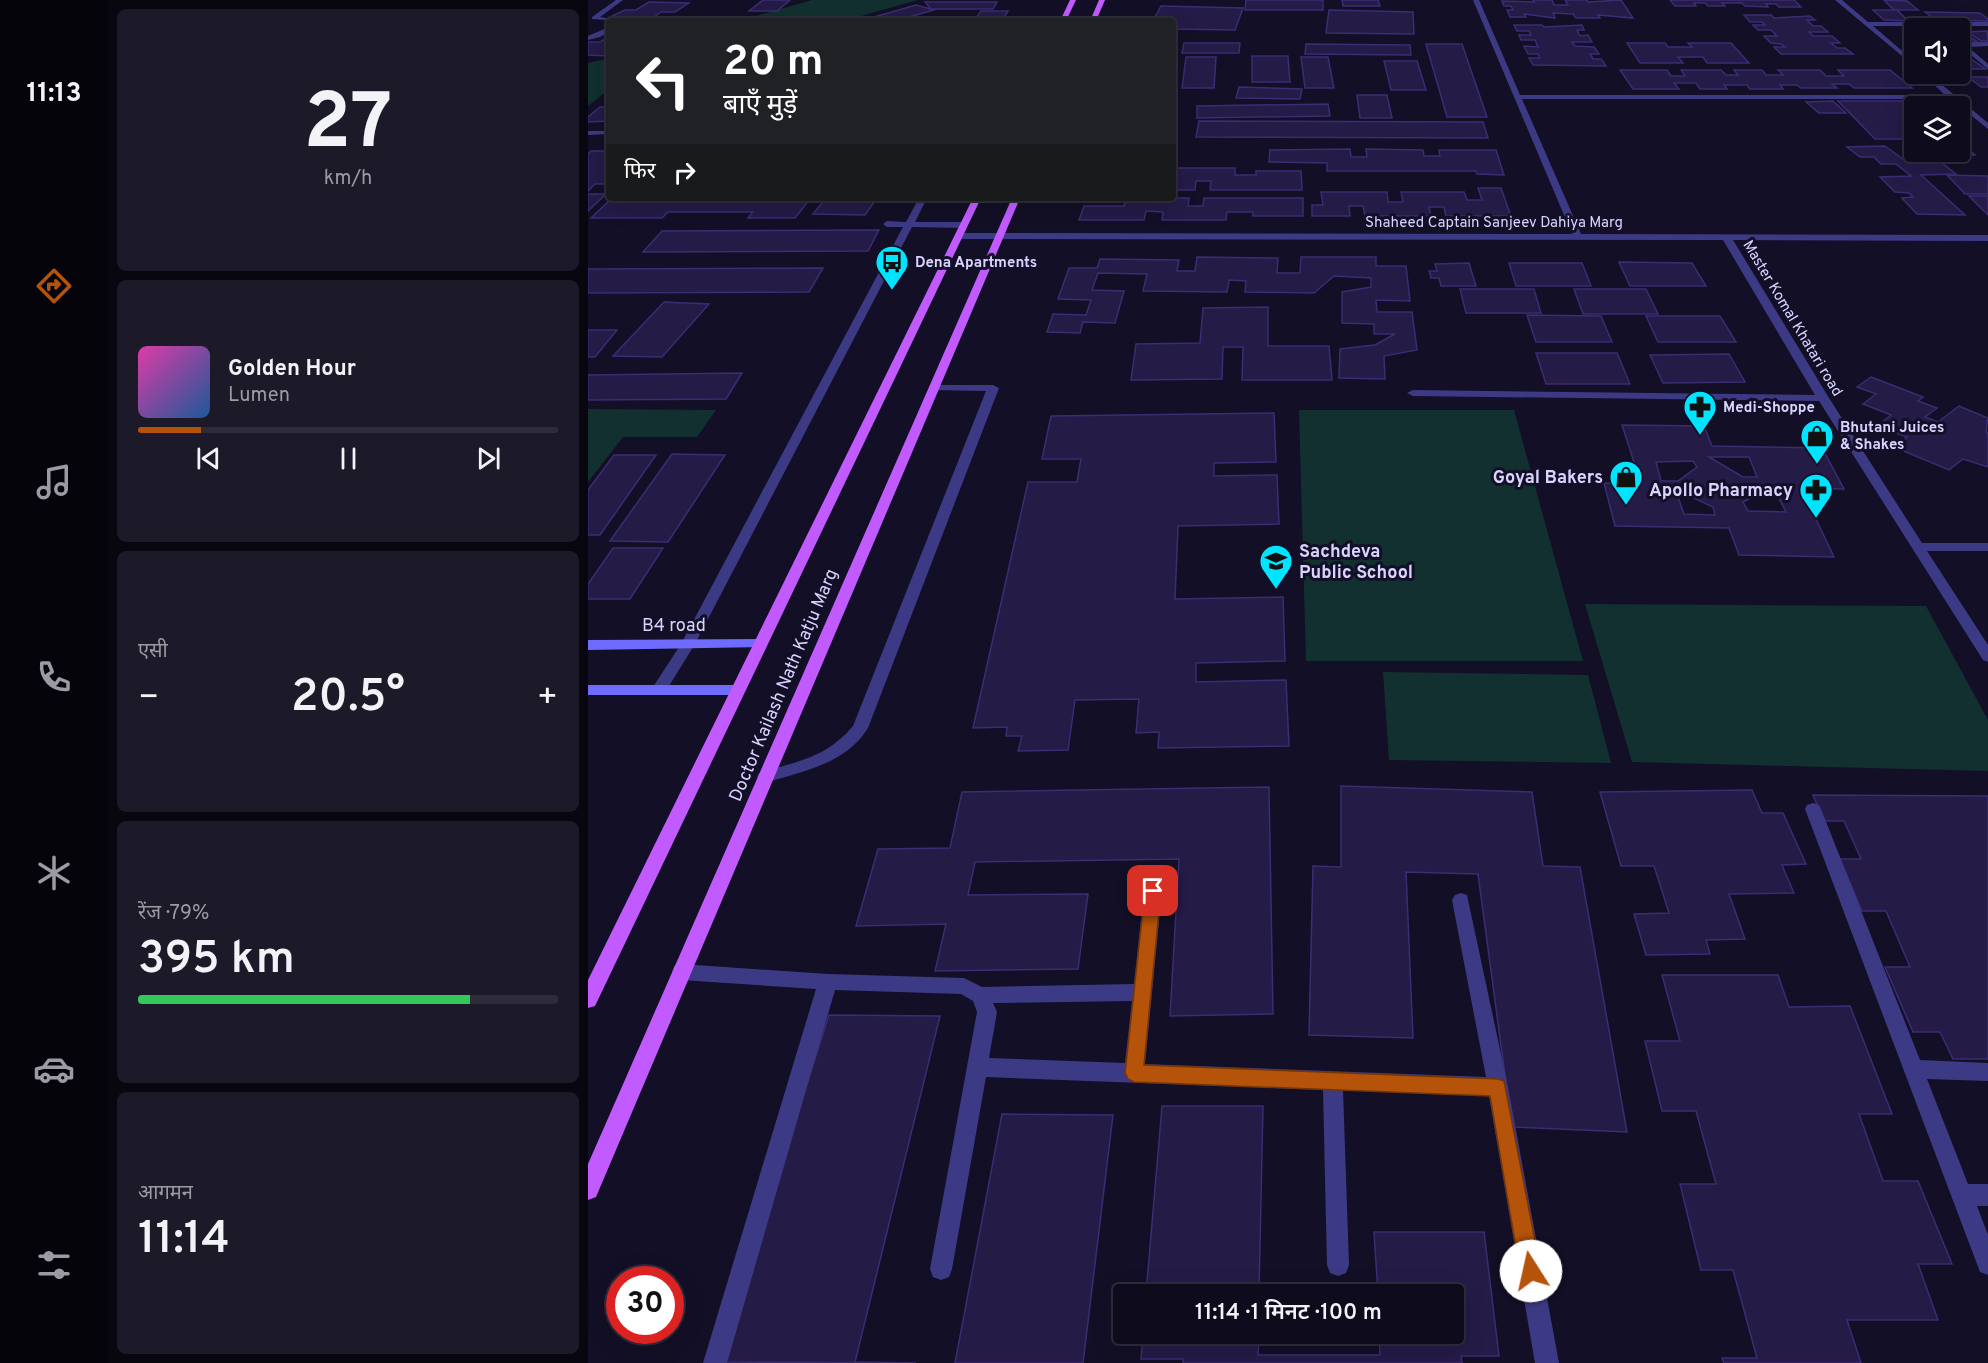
<!DOCTYPE html>
<html lang="hi">
<head>
<meta charset="utf-8">
<style>
  :root { --surface:#0e0b1c; --page:#1c1929; --text:#f1f3f6; --muted:#9b9ba3; --line:#2e2b3b; --accent:#b45309 }
  body { margin:0; font-family:Overpass,"Noto Sans Devanagari",sans-serif; background:var(--page); color:var(--text); height:100vh; display:flex; flex-direction:column; font-size:22px; white-space:nowrap }
  * { box-sizing:border-box; margin:0 }
  p { font-size:20px; color:var(--muted) }
  .icon { flex:none; width:33px; height:33px; fill:none; stroke:currentColor; stroke-width:2; stroke-linecap:round; stroke-linejoin:round }
  .map { position:relative; flex:1; overflow:hidden }
  .panel { display:flex; flex-direction:column; gap:9px; padding:9px; background:#08060f; width:480px }
  .panel>* { flex:none }
  .hud { position:absolute; left:18px; top:18px; width:570px; height:183px; border-radius:6px; box-shadow:0 6px 24px #0002,0 0 0 2px var(--line); background:#202124; color:#fff; overflow:hidden }
  .buttons { position:absolute; left:1316px; top:18px; display:grid; gap:12px }
  .buttons a { display:grid; place-items:center; width:66px; height:66px; border-radius:6px; background:var(--surface); box-shadow:0 6px 24px #0002,0 0 0 2px var(--line); font-size:30px }
  .speed { position:absolute; left:18px; top:1266px; display:flex; gap:12px; font-size:30px; font-weight:700; text-align:center }
  .speed>* { display:grid; place-content:center; width:78px; height:78px; border-radius:50%; background:var(--surface); box-shadow:0 6px 24px #0002,0 0 0 2px var(--line); line-height:1 }
  .speed .limit { border:9px solid #d22; background:#fff; color:#111 }
  .pin { position:absolute; display:grid; place-items:center; width:51px; height:51px; color:#fff; margin:-26px; border-radius:12px; box-shadow:0 3px 9px #0006 }
  .me { position:absolute; width:66px; margin:-33px; rotate:350deg; stroke-linejoin:round; filter:drop-shadow(0 0 4px #0008) }
  .turn { display:flex; align-items:center; gap:21px; height:126px; padding:0 18px; font-size:27px }
  .turn .icon { width:78px; height:78px; stroke-width:2.5 }
  .turn b { display:block; font-size:42px; line-height:51px }
  .then { display:flex; align-items:center; height:57px; padding:0 18px; background:#0003; gap:12px; font-size:22px }
  .big { font-size:45px; font-weight:600; line-height:1.1 }
  .panel .card { flex:1; display:flex; flex-direction:column; justify-content:center; gap:9px; min-width:0; padding:0 21px; border-radius:9px; background:var(--page) }
  .panel .dial { align-items:center; gap:0 }
  .dial b { font-size:78px; line-height:1 }
  .song { display:flex; align-items:center; gap:18px }
  .cover { width:72px; height:72px; border-radius:9px; background:linear-gradient(135deg,hsl(320 70% 55%),hsl(210 70% 35%)) }
  .played { height:6px; border-radius:3px; background:linear-gradient(90deg,var(--accent) 15%,var(--line) 15%) }
  .keys { display:flex; justify-content:space-around; direction:ltr }
  .heat { display:flex; justify-content:space-between; align-items:center; font-size:33px; direction:ltr }
  .charge { height:9px; border-radius:4px; background:linear-gradient(90deg,#34c759 79%,var(--line) 0) }
  .trip { position:absolute; left:525px; top:1284px; width:351px; height:60px; border-radius:6px; background:var(--surface); box-shadow:0 6px 24px #0002,0 0 0 2px var(--line); font-weight:600; line-height:60px; text-align:center }
  main { display:flex; flex:1; min-height:0 }
  .tab-bar { display:flex; flex-direction:column; width:108px; justify-content:space-around; align-items:center; background:#06040b; color:var(--muted) }
  .tab-bar .icon { width:42px; height:42px }
  .tab-bar .on { color:var(--accent) }
  .tab-bar b { font-size:27px; color:var(--text) }
  .map>svg:first-child { display:block }
  .green { fill:#12302f }
  .building { fill:#241b47; stroke:#3b2d73; stroke-width:1.5; fill-rule:evenodd }
  .lines { fill:none; stroke-linecap:round; stroke-linejoin:round }
  .street { fill:#3d3a85; fill-rule:evenodd }
  .secondary { fill:#6f6bff; fill-rule:evenodd }
  .primary { fill:#c25bff; fill-rule:evenodd }
  .route { fill:#b45309; stroke:#753606; stroke-width:1.5 }
  .labels { text-anchor:middle; stroke-width:6; stroke-linejoin:round; paint-order:stroke }
  .far-street-label { font-size:15px; fill:#d9d4ff; stroke:#130f26 }
  .far-poi-label { font-size:15px; font-weight:bold; fill:#d9d4ff; stroke:#130f26; text-anchor:start }
  .poi-label { font-size:18px; font-weight:bold; fill:#d9d4ff; stroke:#130f26; text-anchor:end }
  .street-label { font-size:18px; fill:#d9d4ff; stroke:#130f26 }
</style>
</head>
<body>
<main>
<nav class="tab-bar">
<b>11:13</b>
<svg class="icon on" aria-label="directions" viewBox="0 0 24 24"><path d="M12 3l9 9-9 9-9-9zM9 14v-3h6M13 9l2 2-2 2"/></svg>
<svg class="icon" aria-label="music" viewBox="0 0 24 24"><path d="M9 18V5l10-2v13"/><circle cx="6" cy="18" r="3"/><circle cx="16" cy="16" r="3"/></svg>
<svg class="icon" aria-label="phone" viewBox="0 0 24 24"><path d="M5 4h4l2 5-3 2q2 4 5 5l2-3 5 2v4C11 20 4 13 5 4z"/></svg>
<svg class="icon" aria-label="climate" viewBox="0 0 24 24"><path d="M12 3v18M4 7l16 10M4 17L20 7"/></svg>
<svg class="icon" aria-label="car" viewBox="0 0 24 24"><path d="M5 17H2v-5l4-1 3-4h7l3 4 3 1v5h-3M9 17h6M6 11h13"/><circle cx="7" cy="17" r="2"/><circle cx="17" cy="17" r="2"/></svg>
<svg class="icon" aria-label="filters" viewBox="0 0 24 24"><path d="M4 7h16M4 17h16"/><circle cx="9" cy="7" r="2"/><circle cx="15" cy="17" r="2"/></svg>
</nav>
<section class="panel">
<div class="card dial"><b>27</b><p>km/h</p></div>
<div class="card">
<div class="song"><i class="cover"></i><div><b>Golden Hour</b><p>Lumen</p></div></div>
<div class="played"></div>
<div class="keys"><svg class="icon" aria-label="previous" viewBox="0 0 24 24"><path d="M18 5L8 12l10 7zM5 5v14"/></svg><svg class="icon" aria-label="pause" viewBox="0 0 24 24"><path d="M8 5v14M16 5v14"/></svg><svg class="icon" aria-label="next" viewBox="0 0 24 24"><path d="M6 5l10 7-10 7zM19 5v14"/></svg></div>
</div>
<div class="card"><p>एसी</p>
<div class="heat"><a>−</a><b class="big">20.5°</b><a>+</a></div>
</div>
<div class="card"><p>रेंज · 79%</p><b class="big">395 km</b><div class="charge"></div></div>
<div class="card"><p>आगमन</p><b class="big">11:14</b></div>
</section>
<div class="map">
<svg width="1400" height="1363" viewBox="0 0 1400 1363">
  <rect width="100%" height="100%" fill="#130f26"/>
  <!-- green -->
  <g class="green">
    <path d="M224 0H330L255 21H150Z"/>
    <path d="M21 58V89L0 106V63Z"/>
    <path d="M0 409 128 410 109 437H35L0 482Z"/>
    <path d="M711 410H926L995 661H718Z"/>
    <path d="M997 604 1338 606 1400 720V771L1044 762Z"/>
    <path d="M795 672 1000 675 1023 763 801 760Z"/>
  </g>
  <!-- building -->
  <g class="building">
    <path d="M175 0H202L189 11H161Z"/>
    <path d="M658 0H735V10H657Z"/>
    <path d="M754 0H790L792 6H755Z"/>
    <path d="M945 0H964L966 5H980L977 0H999L1000 2 1033 0 1045 18 1010 15 1012 18H988L985 14 965 13 967 18 936 14 938 17H922L919 10H925L923 6H916L914 1 946 2Z"/>
    <path d="M1082 0H1206L1213 7H1191L1188 4H1178L1180 7 1157 6 1154 3H1134L1137 6H1120L1117 3H1106L1108 6H1087Z"/>
    <path d="M1296 0 1319 1 1330 10H1306Z"/>
    <path d="M61 2 101 3 87 12H73L62 20H76L74 21 20 18 37 10H48Z"/>
    <path d="M337 2H409L405 9H343Z"/>
    <path d="M328 5 346 10 307 21H272Z"/>
    <path d="M573 6 655 8 647 30 585 29V21H565Z"/>
    <path d="M741 10 825 12 826 34 738 33Z"/>
    <path d="M1285 10H1309L1320 21 1296 20Z"/>
    <path d="M393 11H420L414 21H386Z"/>
    <path d="M1337 12 1392 13 1400 19V21L1348 20Z"/>
    <path d="M1156 15H1183L1186 18 1222 16 1227 20H1219L1225 26H1233L1240 32H1221L1225 36H1244L1252 43H1243L1249 48H1257L1265 54H1193L1186 47H1197L1193 44 1183 43 1176 36H1189L1183 30H1170L1165 25H1177L1174 22H1162Z"/>
    <path d="M926 25H954L956 27 994 25 996 30H989L992 36 1000 35 1004 42H984L987 46 1006 47 1011 54H1002L1005 59H1013L1018 66 945 65 941 58H952L950 54H940L936 46 950 47 947 40H933L931 35H943L941 31H929Z"/>
    <path d="M1399 31 1400 41H1393L1379 32Z"/>
    <path d="M1371 33H1376L1390 42H1371Z"/>
    <path d="M21 36V56L0 55V42H12Z"/>
    <path d="M596 43H652L651 53H594Z"/>
    <path d="M1039 43H1077L1080 47H1104L1100 43H1143L1161 63H1119L1115 57H1090L1095 63H1052Z"/>
    <path d="M718 44 822 45 823 55 717 54Z"/>
    <path d="M838 44H874L899 117H859Z"/>
    <path d="M664 56H700L702 82H664Z"/>
    <path d="M598 57H628L626 88H594Z"/>
    <path d="M713 57H740L746 88H717Z"/>
    <path d="M1371 59H1383L1398 69H1371Z"/>
    <path d="M796 61H829L838 90H803Z"/>
    <path d="M1032 70H1079L1083 76H1097L1093 70H1133L1138 75H1150L1146 70H1174L1178 75H1195L1190 70H1232L1238 76H1256L1250 70H1302L1324 88H1266L1261 84H1244L1249 88H1213L1209 85H1192L1195 89H1162L1159 85H1136L1139 89H1112L1108 83H1086L1091 89H1045Z"/>
    <path d="M1380 77H1400V87H1393Z"/>
    <path d="M651 87 714 89 712 99 648 98Z"/>
    <path d="M769 95H799L804 118H772Z"/>
    <path d="M1245 101 1258 113H1231L1218 102Z"/>
    <path d="M1250 101H1328L1334 106H1326V145L1320 139H1287Z"/>
    <path d="M740 104 742 116 609 118V106Z"/>
    <path d="M12 107H21V121L0 122V117Z"/>
    <path d="M611 121 895 122 900 138 608 137Z"/>
    <path d="M1371 140 1387 155H1336L1332 152H1371Z"/>
    <path d="M1297 146 1319 162 1350 160 1368 174 1333 175 1377 215 1329 214 1314 198 1325 197 1321 193 1307 192 1292 177 1323 176 1308 164H1293L1286 157H1272L1259 147Z"/>
    <path d="M762 149 763 157H779L778 149 835 150 836 156H852L851 150H908L916 175 889 174 888 171H739V163L681 162 682 150Z"/>
    <path d="M3 151H21V180L17 184H7L0 191V154Z"/>
    <path d="M585 168H647V175H668V171H713L714 190H622L623 181H608L607 190H585Z"/>
    <path d="M1359 175 1400 176V194H1377Z"/>
    <path d="M890 188H913L923 216H858L856 207H841L843 216H777L775 206H761L762 216H724V205H735L733 192H799L800 202H815L813 192H876L879 200H894Z"/>
    <path d="M0 194H18L0 211Z"/>
    <path d="M1381 196H1400V215Z"/>
    <path d="M92 198H174L222 199 207 218H160L165 212H80L74 218H3L23 199Z"/>
    <path d="M238 198H289L277 215 225 214Z"/>
    <path d="M538 198H601L600 206H615L616 198H715V216H665V212H639L638 220H574L575 212 558 211 556 220H491L496 206H536Z"/>
    <path d="M291 230 280 251 55 252 74 231Z"/>
    <path d="M609 257 690 258 689 273H712L713 257H788V266H818L822 301 788 300 789 312H824L829 350 796 356 797 379 751 378 752 349 787 345 807 334H786V324L754 323V292L783 287V278L746 276 726 293 657 292 658 281 641 280 639 292 555 291 559 274 510 273 504 290 536 291 527 323 495 322 492 333 459 332 465 314 498 315 503 300 470 299 481 268H509L512 259 591 260 589 271H607Z"/>
    <path d="M1031 262 1104 263 1118 286H1042Z"/>
    <path d="M881 263 888 286H853L851 278H843L841 271H849L847 264Z"/>
    <path d="M921 263H994L1003 286H928Z"/>
    <path d="M235 268 221 292 0 293V269Z"/>
    <path d="M872 289H946L953 313H878Z"/>
    <path d="M986 289H1058L1070 314H995Z"/>
    <path d="M76 302 121 304 74 357 25 356Z"/>
    <path d="M680 307V346H741L744 380H654L655 347H635L634 379 543 380 548 344 612 343 615 308Z"/>
    <path d="M939 315 1013 316 1024 342H948Z"/>
    <path d="M1058 316H1132L1148 342H1070Z"/>
    <path d="M0 330H29L7 357H0Z"/>
    <path d="M948 353H1029L1042 384H958Z"/>
    <path d="M1141 354 1157 382 1075 383 1062 355Z"/>
    <path d="M154 373 138 399 0 400V375Z"/>
    <path d="M1283 377 1335 397 1330 401 1349 408 1337 417 1350 422 1371 406 1400 418 1398 432 1400 433V467L1375 459 1361 470 1306 447 1319 437 1289 426 1303 415 1275 404 1288 394 1269 387Z"/>
    <path d="M686 413 688 462 626 463V476L689 475 691 524 590 526 587 599 695 597 697 661 608 663V682L698 680 701 746 570 748 571 732 548 733 551 699 487 700 480 750 430 751 434 736H418L419 727 385 728 440 482H489L493 459H454L463 416Z"/>
    <path d="M1034 425 1116 426 1124 446 1234 448 1256 489 1213 488 1246 557 1151 555 1141 528 1027 526 1016 483 1053 484ZM1121 457H1161L1169 477H1155ZM1105 461 1109 467 1090 481H1073L1068 462ZM1185 486 1198 512 1160 511 1155 502ZM1095 493 1125 507 1127 515 1096 514 1089 494Z"/>
    <path d="M84 454 137 455 80 542 22 541Z"/>
    <path d="M26 455H68L12 535H0V490Z"/>
    <path d="M25 548H75L42 599H0V584Z"/>
    <path d="M753 786 944 792 955 866 992 867 1039 1132 924 1127 890 874 818 872 825 1038 721 1035 725 866 753 867Z"/>
    <path d="M681 787 685 1014 582 1016 591 859 387 862 380 895 500 894 490 969 347 971 358 924 268 926 290 849 362 848 374 792Z"/>
    <path d="M1164 790 1174 813H1195L1218 864 1194 865 1206 893 1141 894 1157 939 1118 940 1122 954 1058 955 1046 914 1081 913 1066 866H1033L1012 792Z"/>
    <path d="M1225 795 1400 796V1059H1365L1352 1032H1325L1297 967H1322L1298 911H1274L1252 859H1273L1256 821H1236Z"/>
    <path d="M1074 975H1190L1201 1007 1262 1006 1304 1114H1271L1295 1181H1330L1364 1264H1330L1350 1320H1259L1273 1363H1136L1134 1358H1169L1145 1270H1113L1092 1184H1128L1108 1111H1074L1057 1041H1092Z"/>
    <path d="M241 1015 352 1016 267 1362 328 1363 130 1362Z"/>
    <path d="M574 1106H675L671 1294H558Z"/>
    <path d="M414 1114 525 1115 495 1363H367Z"/>
    <path d="M786 1232H896L911 1356H873L874 1363H595V1359H553L555 1334H671L670 1355H792L791 1334H866V1294H790Z"/>
  </g>
  <g class="lines">
    <!-- street -->
    <g class="street">
      <path d="M28 0H35L12 17 34 21 4 19V17Z"/>
      <path d="M885 0H891L932 95H1357L1334 74H1341L1400 123V129L1363 99H934L993 234 1400 235V241L1145 240 1241 398 1334 543H1400V551H1339L1400 645V662L1395 660 1231 401 825 396 819 393 825 390 1227 395 1135 240 371 239 366 236 371 233 984 234Z"/>
      <path d="M1247 0H1254L1280 22H1400V26H1285L1326 61V66Z"/>
      <path d="M21 27V32L12 37 0 40V36Z"/>
      <path d="M1400 42V46L1380 47 1400 64V69L1371 45 1374 43Z"/>
      <path d="M0 131H18L21 134 0 135Z"/>
      <path d="M331 198H339L327 222H376L380 225 376 228 324 227 107 644 76 694H66L63 690 93 644 315 227H299L295 224 299 221 318 222Z"/>
      <path d="M345 385H405L411 388 280 728C258 764 215 771 177 783L171 781 169 777 171 773C210 761 238 758 265 726L398 391 341 390V386Z"/>
      <path d="M1225 803 1231 805 1233 809 1332 1060 1400 1063V1081L1339 1079 1380 1184H1400V1206H1389L1400 1235V1275L1392 1272 1389 1264 1217 809 1219 805Z"/>
      <path d="M565 884 571 886 574 891 557 1064 898 1077 864 900 867 895 873 893 879 895 920 1087 971 1363H947L901 1096 755 1090 761 1265 758 1273 750 1276 742 1273 739 1265 735 1090 398 1077 364 1269 361 1277 353 1280 345 1277 342 1269 389 1012 385 1001 373 994 247 990 139 1363H115L228 989 93 980 86 978 84 972 86 966 93 964 240 974 376 978 394 987 546 984 556 891 559 886ZM544 1001 537 1063 401 1058 409 1012 405 1003Z"/>
    </g>
    <!-- secondary -->
    <g class="secondary">
      <path d="M172 639 177 641 179 644 177 647 0 650V640Z"/>
      <path d="M0 685H150L158 690 150 695H0Z"/>
    </g>
    <!-- primary -->
    <g class="primary">
      <path d="M482 0H488L478 21H472Z"/>
      <path d="M511 0H517L508 21H502Z"/>
      <path d="M385 198H393L7 1006 0 1008V980Z"/>
      <path d="M424 198H432L8 1197 0 1200V1164Z"/>
    </g>
  </g>
  <!-- route -->
  <path class="route" d="M565 885 570 887 573 891 556 1065 910 1079 916 1081 953 1271 950 1278 943 1281 935 1278 932 1271 902 1096 546 1082 540 1079 537 1073 557 891 559 887Z"/>
  <!-- icons -->
  <defs>
    <g id="bus-pin" transform="scale(1.725)"><path d="M0 17L-7.5 6A9.5 9.5 0 1 1 7.5 6Z" fill="#00e5ff" stroke="#130f26"/><path d="M-5-6H5V4H4V6H2V4H-2V6H-4V4H-5ZM-3.5-4V0h7V-4ZM-3.5 1.2v1.5H-2V1.2ZM2 1.2v1.5H3.5V1.2Z" fill="#111"/></g>
    <g id="pharmacy-pin" transform="scale(1.725)"><path d="M0 17L-7.5 6A9.5 9.5 0 1 1 7.5 6Z" fill="#00e5ff" stroke="#130f26"/><path d="M-2-6h4v4h4v4h-4v4h-4v-4h-4v-4h4Z" fill="#111"/></g>
    <g id="shop-pin" transform="scale(1.725)"><path d="M0 17L-7.5 6A9.5 9.5 0 1 1 7.5 6Z" fill="#00e5ff" stroke="#130f26"/><path d="M-5-2.5h2.3a2.7 3.5 0 0 1 5.4 0H5L5.5 6h-11ZM-1.5-2.5h3a1.5 2.3 0 0 0-3 0Z" fill="#111"/></g>
    <g id="school-pin" transform="scale(1.725)"><path d="M0 17L-7.5 6A9.5 9.5 0 1 1 7.5 6Z" fill="#00e5ff" stroke="#130f26"/><path d="M0-5L7-2L0 1L-7-2ZM-4 1L0 2.5L4 1V4Q0 6-4 4Z" fill="#111"/></g>
  </defs>
  <g fill-rule="evenodd">
    <use href="#bus-pin" x="304" y="262"/>
    <use href="#pharmacy-pin" x="1112" y="407"/>
    <use href="#shop-pin" x="1229" y="436"/>
    <use href="#shop-pin" x="1038" y="477"/>
    <use href="#pharmacy-pin" x="1228" y="490"/>
    <use href="#school-pin" x="688" y="561"/>
  </g>
  <g class="labels">
    <!-- far-street labels -->
    <g class="far-street-label">
      <text x="906" y="227">Shaheed Captain Sanjeev Dahiya Marg</text>
      <text transform="translate(1205 318) rotate(59)" y="5">Master Komal Khatari road</text>
    </g>
    <!-- far-poi labels -->
    <g class="far-poi-label">
      <text x="327" y="267">Dena Apartments</text>
      <text x="1135" y="412">Medi-Shoppe</text>
      <text x="1252" y="432">Bhutani Juices<tspan x="1252" dy="17">&amp; Shakes</tspan></text>
    </g>
    <!-- poi labels -->
    <g class="poi-label">
      <text x="1015" y="483">Goyal Bakers</text>
      <text x="1205" y="496">Apollo Pharmacy</text>
      <text x="711" y="557" text-anchor="start">Sachdeva<tspan x="711" dy="21">Public School</tspan></text>
    </g>
    <!-- street labels -->
    <g class="street-label">
      <text x="86" y="631">B4 road</text>
      <text transform="translate(195 685) rotate(-67)" y="6">Doctor Kailash Nath Katju Marg</text>
    </g>
  </g>
</svg>
<div class="buttons">
<a><svg class="icon" aria-label="sound" viewBox="0 0 24 24"><path d="M4 9h4l5-4v14l-5-4H4zM17 9q2 3 0 6"/></svg></a>
<a><svg class="icon" aria-label="layers" viewBox="0 0 24 24"><path d="M12 4l9 5-9 5-9-5zM3 14l9 5 9-5"/></svg></a>
</div>
<div class="speed"><div class="limit">30</div></div>
<div class="pin" style="left:565px;top:891px;background:#d93025"><svg class="icon" aria-label="arrive" viewBox="0 0 24 24"><path d="M6 21V4h12l-3 4 3 4H6"/></svg></div>
<svg class="me" style="left:943px;top:1271px" viewBox="-20 -20 40 40"><circle r="19" fill="#fff"/><path d="M0-13L10 11 0 6-10 11z" fill="#b45309"/></svg>
<div class="trip">11:14 · 1 मिनट · 100 m</div>
<div class="hud">
<div class="turn"><svg class="icon" aria-label="left" viewBox="0 0 24 24"><path d="M17 20v-9H6M10 6l-5 5 5 5"/></svg><div><b>20 m</b>बाएँ मुड़ें</div></div>
<div class="then">फिर<svg class="icon" aria-label="right" viewBox="0 0 24 24"><path d="M7 20v-9h11M14 6l5 5-5 5"/></svg></div>
</div>
</div>
</main>
</body>
</html>
